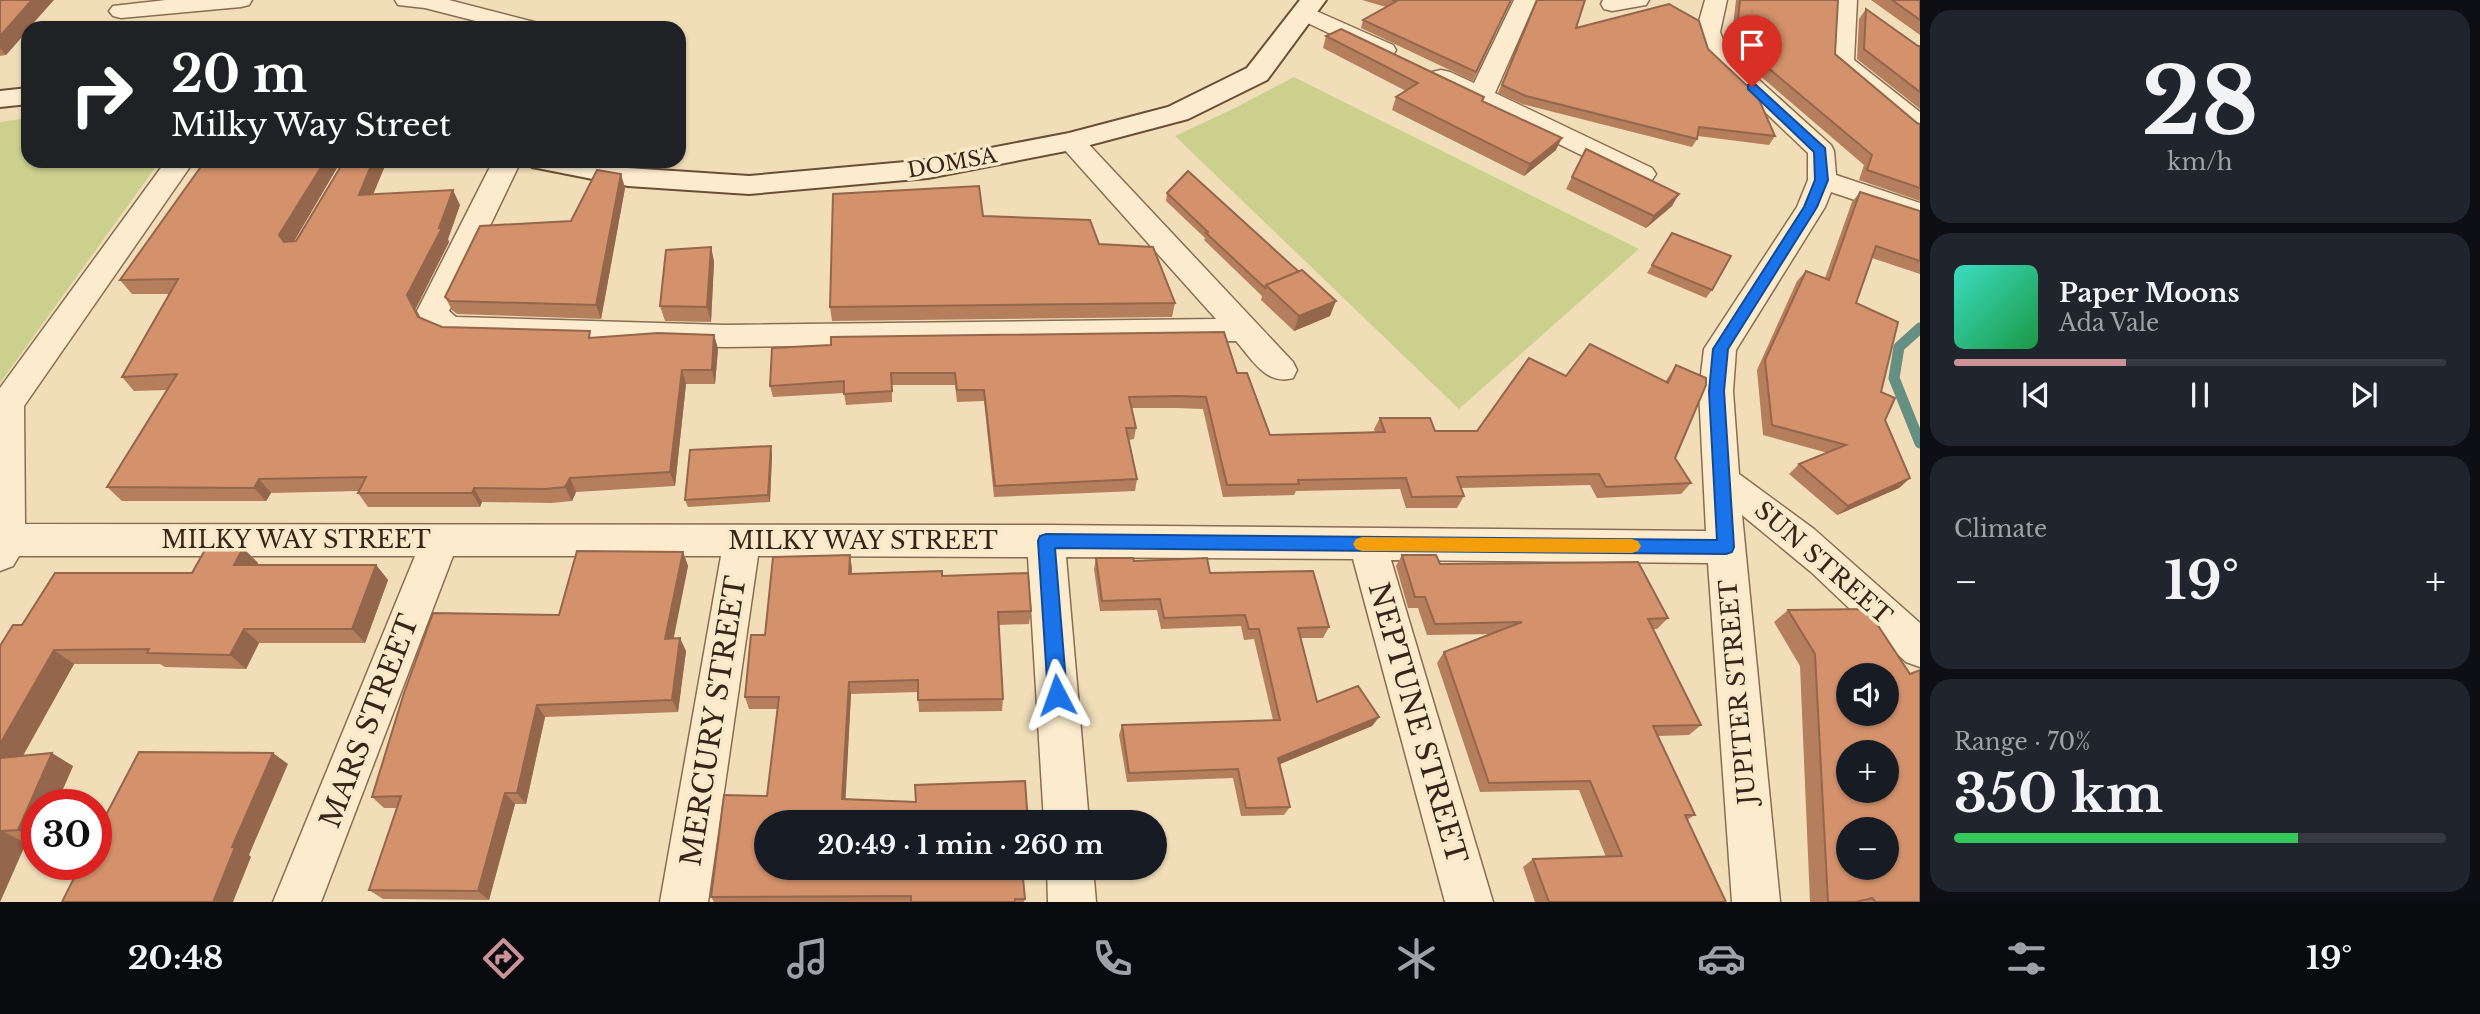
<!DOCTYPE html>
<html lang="en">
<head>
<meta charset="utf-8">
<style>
  :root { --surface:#171b24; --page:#20242c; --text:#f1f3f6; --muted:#9ea1a6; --line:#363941; --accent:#cb9398 }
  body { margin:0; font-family:"Libre Baskerville",serif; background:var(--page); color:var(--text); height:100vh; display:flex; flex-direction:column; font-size:26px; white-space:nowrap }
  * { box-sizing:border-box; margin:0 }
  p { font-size:23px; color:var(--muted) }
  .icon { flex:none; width:38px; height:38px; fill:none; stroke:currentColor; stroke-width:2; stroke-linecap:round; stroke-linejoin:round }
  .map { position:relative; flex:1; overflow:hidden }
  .panel { display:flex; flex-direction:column; gap:10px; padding:10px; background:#0d0f14; width:560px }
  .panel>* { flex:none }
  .hud { position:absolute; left:21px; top:21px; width:665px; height:147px; border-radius:21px; box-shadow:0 2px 5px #0004; background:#202124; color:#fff; overflow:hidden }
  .controls { position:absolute; left:1836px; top:663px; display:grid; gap:14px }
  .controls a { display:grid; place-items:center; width:63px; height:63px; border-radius:50%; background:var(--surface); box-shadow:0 2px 5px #0004; font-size:35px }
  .speed { position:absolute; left:21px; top:789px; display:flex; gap:14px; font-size:35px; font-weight:700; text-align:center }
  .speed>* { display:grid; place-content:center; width:91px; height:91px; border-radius:50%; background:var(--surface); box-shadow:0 2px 5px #0004; line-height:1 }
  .speed .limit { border:10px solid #d22; background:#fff; color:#111 }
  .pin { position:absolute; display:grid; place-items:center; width:60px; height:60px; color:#fff; margin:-72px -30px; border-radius:50% 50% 50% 0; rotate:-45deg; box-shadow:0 0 7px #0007 }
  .pin .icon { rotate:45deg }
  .me { position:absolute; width:77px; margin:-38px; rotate:356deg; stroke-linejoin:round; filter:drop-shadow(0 0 5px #0008) }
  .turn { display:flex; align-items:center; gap:24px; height:147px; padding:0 35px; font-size:32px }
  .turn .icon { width:91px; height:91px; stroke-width:2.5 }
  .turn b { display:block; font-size:49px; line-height:60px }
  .big { font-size:52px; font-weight:800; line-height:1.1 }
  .panel .card { flex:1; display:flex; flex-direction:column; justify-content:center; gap:10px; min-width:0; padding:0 24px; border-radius:21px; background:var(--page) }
  .panel .dial { align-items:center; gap:0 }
  .dial b { font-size:91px; line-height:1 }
  .song { display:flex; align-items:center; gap:21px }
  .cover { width:84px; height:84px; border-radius:10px; background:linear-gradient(135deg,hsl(170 70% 55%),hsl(140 70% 35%)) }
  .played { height:7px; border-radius:4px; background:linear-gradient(90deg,var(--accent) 35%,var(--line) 35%) }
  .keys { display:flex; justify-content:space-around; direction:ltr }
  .heat { display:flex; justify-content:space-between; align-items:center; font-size:38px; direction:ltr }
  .charge { height:10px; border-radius:5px; background:linear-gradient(90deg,#34c759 70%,var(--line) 0) }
  .trip { position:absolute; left:754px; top:810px; width:413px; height:70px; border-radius:35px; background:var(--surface); box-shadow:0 2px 5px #0004; font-weight:800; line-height:70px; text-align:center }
  .tab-bar { display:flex; height:112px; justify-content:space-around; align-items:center; background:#090b0e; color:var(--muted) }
  .tab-bar .icon { width:49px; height:49px }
  .tab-bar .on { color:var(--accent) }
  .tab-bar b { font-size:32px; color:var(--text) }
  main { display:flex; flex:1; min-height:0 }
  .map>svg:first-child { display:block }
  .green { fill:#cbd08d }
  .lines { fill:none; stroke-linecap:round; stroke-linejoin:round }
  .stream { stroke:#668f83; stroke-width:11 }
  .street-casing { stroke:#896d53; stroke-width:3 }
  .secondary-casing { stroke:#6a4e36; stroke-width:4 }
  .street { fill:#fceccd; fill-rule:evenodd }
  .secondary { fill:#fceccd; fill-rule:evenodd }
  .wall { fill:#b57e5c }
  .shaded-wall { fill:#94664b }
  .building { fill:#d3926b; stroke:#94664b; stroke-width:2; fill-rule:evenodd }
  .route { fill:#1a73e8; stroke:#114b97; stroke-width:2 }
  .slow { fill:#f59e0b }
  .labels { text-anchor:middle; stroke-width:7; stroke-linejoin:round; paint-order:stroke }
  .far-street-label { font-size:21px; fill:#362619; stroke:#f8e9c9 }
  .street-label { font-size:24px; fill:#362619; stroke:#f8e9c9 }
  .near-street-label { font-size:28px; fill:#362619; stroke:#f8e9c9 }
</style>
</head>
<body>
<main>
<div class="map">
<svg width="1920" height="902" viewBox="0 0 1920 902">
  <rect width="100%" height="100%" fill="#f1deb9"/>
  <!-- green -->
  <g class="green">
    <path d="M1294 77 1639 249 1459 409 1175 136 1233 109Z"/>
    <path d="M28 118V161H160L0 383V122Z"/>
  </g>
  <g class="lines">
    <!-- stream -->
    <path class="stream" d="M1920 328 1899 347 1894 378 1920 443"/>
    <!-- street casing -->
    <g class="street-casing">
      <g id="street">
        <path d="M166 0H252L249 5 241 7 121 18 113 16 109 11 113 6Z"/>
        <path d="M395 0H449L538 23 542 28H503L425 8 398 5Z"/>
        <path d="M1514 0H1536L1495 93 1652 168 1656 174 1652 180 1642 182 1632 180 1432 82 1429 77 1432 72 1441 70 1450 72 1474 83Z"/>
        <path d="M1603 0H1649L1646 5 1612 11 1604 9 1601 4Z"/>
        <path d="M1705 0H1727L1720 32 1728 52 1831 145 1834 151 1836 175 1920 203V222L1831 192 1825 207 1736 350 1733 391 1739 474 1814 529 1920 623V667L1906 662 1811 572 1742 515 1780 902H1732L1708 563 1391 560 1493 902H1445L1353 559 1066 557 1089 822H1044L1028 557 758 556 708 902H660L721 556H453L321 902H273L415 556H19L13 566 0 571V388L166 161H194L24 406 25 524 1046 525 1706 531 1699 391 1704 349 1797 207 1808 180V153L1705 55 1696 32Z"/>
        <path d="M1835 0H1857L1854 60 1920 112V133L1911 131 1830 62Z"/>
        <path d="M1305 6 1393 45 1396 50 1393 55 1384 57 1375 55 1297 18 1293 13 1297 8Z"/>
        <path d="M1071 133 1080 135 1293 362 1297 370 1293 378C1266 386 1252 359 1236 341L725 347 450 339 427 329 417 311 493 161H521L449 311 456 317 725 325 1216 319 1062 147 1058 141 1062 135Z"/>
        <path d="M1047 868H1093L1096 902H1048Z"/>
      </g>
    </g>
    <!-- secondary casing -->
    <g class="secondary-casing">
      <g id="secondary">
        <path d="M1300 0H1326L1267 80 1188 119 1071 150 928 178 749 194 628 186 532 167 528 161H592L628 168 749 176 928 160 1069 133 1168 107 1247 68Z"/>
        <path d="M28 88V104L0 107V91Z"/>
      </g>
    </g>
    <!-- street -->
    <use href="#street" class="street"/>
    <!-- secondary -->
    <use href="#secondary" class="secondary"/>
  </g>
  <!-- wall -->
  <g class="wall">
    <path d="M0 0 28 28V30L6 55 0 56Z"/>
    <path d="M1362 0H1511L1473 81 1361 28 1363 20 1386 7Z"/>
    <path d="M1537 0 1576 28 1708 49 1775 136 1769 145 1698 136 1697 139 1692 147 1522 104 1498 93Z"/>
    <path d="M1736 0H1838L1835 54 1917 123 1920 124V201L1859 180 1864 165 1730 50Z"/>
    <path d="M1871 0H1920V35Z"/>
    <path d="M1866 9 1918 46H1920V109L1857 59 1859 19Z"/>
    <path d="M1326 36 1482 101 1556 150 1524 176 1392 110 1396 97 1406 91 1323 48Z"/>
    <path d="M1586 149 1672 206 1646 228 1566 189Z"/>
    <path d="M205 161H341L294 241H296L344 161H387L373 194 460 205 448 239 449 242 415 310 419 317 442 327 592 337 714 335 718 349 715 384H686L675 486 576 492 572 501 552 503 482 502 480 507H368L358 493 359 491 271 493 266 501H122L107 487 168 390 134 391 122 377 170 294H132L120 280Z"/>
    <path d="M625 188 601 319 457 314 452 310 445 297Z"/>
    <path d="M1860 192 1920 211V274L1872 258 1856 303 1881 392 1885 420 1910 478 1899 488 1837 515 1789 474 1799 464 1828 453 1763 435 1757 370 1797 281 1806 271 1825 278 1852 202Z"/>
    <path d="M1167 193 1330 316 1294 331 1261 300 1262 296 1204 240 1205 238 1166 201Z"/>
    <path d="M983 216 1099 244 1175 303 1172 317 832 321 830 307Z"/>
    <path d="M1672 233 1712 290 1706 298 1647 273Z"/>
    <path d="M711 247 714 262 711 322 665 321 660 306Z"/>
    <path d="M772 348 1237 373 1270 435 1375 432 1374 429 1380 418 1435 431H1477L1566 376 1665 382 1676 365 1675 458 1691 483 1681 494 1597 498 1590 485 1461 488 1464 496 1457 508H1406L1400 489 1296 491 1294 495 1223 497 1203 409 1176 408H1132L1136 428 1134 439 1129 440 1137 479 1135 491 994 497 984 401 957 402 955 385H892V402L846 405 844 393 773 397 770 386Z"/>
    <path d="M772 454 770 502 688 507 685 500Z"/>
    <path d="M243 548 258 563 257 565H376L388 580 365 643H259L246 669 165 667 160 664H74L23 756 73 766 56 805H37V842L26 843 0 902V646L22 625 192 573Z"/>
    <path d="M683 552 688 566 673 638 686 651 678 712 545 717 526 804H515L489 900 383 899 369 890 397 808H384L372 797 559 615Z"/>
    <path d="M1402 555 1668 618 1657 629H1653L1701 725 1689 735 1658 736 1695 815 1687 820 1726 902H1535L1523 867 1533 859 1606 857 1579 790 1480 792 1437 663 1444 652 1493 634 1427 635 1418 608H1408L1396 566Z"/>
    <path d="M1096 558 1134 561 1210 573 1329 627 1323 638H1301L1317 702 1379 717 1372 726 1280 764 1290 807 1284 815 1241 816 1233 778 1127 782 1119 735 1122 725 1273 720 1254 639 1244 640 1241 626 1161 629 1157 610 1100 611 1094 569Z"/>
    <path d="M852 568V574L942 576 1031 611 1029 624 998 625 1003 699 1002 711 919 712 918 692 851 694 845 799 1028 822H766L1025 899 1024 902H714L711 897 767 796 777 709H749L745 697 765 635Z"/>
    <path d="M1788 610 1910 674 1920 902H1810L1800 666 1774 622Z"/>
  </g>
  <!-- shaded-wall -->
  <g class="shaded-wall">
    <path d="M32 0H54L29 28H28V30L6 55 0 48V36Z"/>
    <path d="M1562 138 1556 150 1524 176 1530 164Z"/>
    <path d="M325 161H341L289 250 279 235Z"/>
    <path d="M373 161H387L367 209 359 195Z"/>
    <path d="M621 174 625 188 601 319 596 305Z"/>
    <path d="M453 190 460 205 448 239 449 242 415 310 407 295 439 228Z"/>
    <path d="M1679 194 1672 206 1646 228 1654 216Z"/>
    <path d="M711 247 714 262 711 322 707 307Z"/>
    <path d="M1336 301 1330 316 1294 331 1299 316Z"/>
    <path d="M714 335 718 349 715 384 712 370Z"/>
    <path d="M682 370 686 384 675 486 670 472Z"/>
    <path d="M771 446 772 454 770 502 768 495Z"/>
    <path d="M570 478 576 492 572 501 565 487Z"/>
    <path d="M1910 478 1899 488 1837 515 1848 506Z"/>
    <path d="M259 479 271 493 266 501 254 488Z"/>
    <path d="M474 488 482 502 480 507 472 493Z"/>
    <path d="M243 548 258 563 249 580 234 565Z"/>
    <path d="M683 552 688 566 671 652 665 639Z"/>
    <path d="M850 555 852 568 851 587 849 574Z"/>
    <path d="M376 565 388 580 365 643 352 629Z"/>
    <path d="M244 629 259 643 246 669 230 655Z"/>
    <path d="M680 638 686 651 678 712 672 700Z"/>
    <path d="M54 650 74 664 14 771 0 763V744Z"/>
    <path d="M849 682 851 694 845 810 842 799Z"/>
    <path d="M537 705 545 717 526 804 517 793Z"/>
    <path d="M1379 717 1372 726 1273 767 1278 758Z"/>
    <path d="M52 753 73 766 56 805H37V839L18 830Z"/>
    <path d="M273 753 288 764 249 855 251 857 233 902H213L232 847Z"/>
    <path d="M505 793 515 804 489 900 478 891Z"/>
    <path d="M2 831 26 843 0 902V837Z"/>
  </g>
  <!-- building -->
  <g class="building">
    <path d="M0 0H32L0 36Z"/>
    <path d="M1392 0H1511L1476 72 1363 20 1397 1Z"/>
    <path d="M1537 0H1585L1576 28 1669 4 1699 21 1708 49 1757 95 1775 136 1699 127 1697 139 1526 96 1502 85Z"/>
    <path d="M1740 0H1838L1835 54 1917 123 1920 124V188L1867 170 1872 155 1736 41Z"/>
    <path d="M1892 0H1920V20Z"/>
    <path d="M1866 9 1918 46H1920V92L1864 49Z"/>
    <path d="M1341 29 1484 97 1482 101 1562 138 1530 164 1396 97 1418 83 1326 36Z"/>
    <path d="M1586 149 1679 194 1654 216 1572 177Z"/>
    <path d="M205 161H325L279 235 284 242 296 241 344 161H373L359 195 453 190 439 228H442L407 295 418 317 442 327 590 331 589 338 658 333 714 335 712 370H682L670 472 570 478 565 487 545 489 474 488 472 493H358L366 477 259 479 254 488 107 487 177 374 122 377 178 279 120 280Z"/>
    <path d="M597 170 621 174 596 305 450 301 445 297 480 226 571 221Z"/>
    <path d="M1188 171 1299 272 1266 285 1265 288 1206 233 1208 232 1167 193Z"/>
    <path d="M979 186 983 216 1090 220 1099 244 1153 247 1175 303 830 307 833 194Z"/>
    <path d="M1860 192 1920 211V261L1876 246 1856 303 1898 322 1881 392 1895 398 1885 420 1910 478 1848 506 1799 464 1846 445 1772 425 1765 360 1806 271 1829 280Z"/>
    <path d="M1672 233 1731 256 1712 290 1652 265Z"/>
    <path d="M711 247 707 307 660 306 666 250Z"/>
    <path d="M1302 270 1336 301 1299 316 1266 285Z"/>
    <path d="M1224 332 1237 373H1247L1270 435 1385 432 1380 418H1430L1435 431H1477L1529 358 1566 376 1590 344 1668 383 1676 365 1706 378V385L1675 458 1691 483 1606 487 1599 474 1457 477 1464 496 1412 497 1406 478 1298 480 1299 484 1227 485 1206 397 1179 396 1129 397 1136 428H1126L1137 479 995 486 984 390H957L955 373H891L892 391 844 394V381L770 386 772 348 831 345V337Z"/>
    <path d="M771 446 768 495 685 500 690 450Z"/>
    <path d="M206 548H243L234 565H376L352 629H244L230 655 147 653 149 649 54 650 0 744V646L13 625H22L55 573H192Z"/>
    <path d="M577 551 683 552 665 639 680 638 672 700 537 705 517 793H505L478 891 369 890 401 796 372 797 404 693 433 613 559 615Z"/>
    <path d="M850 555 849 574 942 571V576L1028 573 1031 611 998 612 1003 699 918 700V680L849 682 842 799 916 802 915 785 1025 781 1028 822H766V868H1022L1025 899H1015V902H911V896L711 897 724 795 767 796 779 697H745L751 635H765L773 557Z"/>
    <path d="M1402 555H1436L1440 564 1638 562 1668 618 1648 619 1701 725 1653 726 1695 815H1685L1726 902H1549L1533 859 1622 856 1590 781 1489 783 1444 652 1522 622 1435 624 1425 597H1415Z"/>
    <path d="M1096 558H1133L1134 561 1207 558 1210 573 1313 571 1329 627 1298 628 1317 702 1358 686 1379 717 1278 758 1290 807 1246 808 1238 769 1129 773 1122 725 1280 720 1259 629H1249L1245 615 1164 618 1160 599 1102 601Z"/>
    <path d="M1867 609 1910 674 1920 670V902H1876L1872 898 1856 902H1828L1815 654 1788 610ZM1848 676H1886V714H1848ZM1848 752H1886V791H1848ZM1848 830H1886V868H1848Z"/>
    <path d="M139 752 273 753 232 847H235L213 902H62L81 864H96V834Z"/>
    <path d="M52 753 18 830 2 831 0 837V758Z"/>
  </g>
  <!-- route -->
  <path class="route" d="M1748 85H1756L1825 148 1828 180 1817 207 1728 349 1724 391 1734 547 1732 552 1726 554 1055 548 1067 695 1064 701 1057 703 1050 701 1048 695 1038 541 1040 536 1046 534 1717 540 1709 391 1713 349 1804 207 1815 180 1814 152 1748 89Z"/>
  <!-- slow -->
  <path class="slow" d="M1362 537 1632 539 1638 541 1641 546 1638 551 1632 553 1362 551 1356 549 1353 544 1356 539Z"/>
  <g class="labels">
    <!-- far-street labels -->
    <g class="far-street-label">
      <text transform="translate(952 163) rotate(-10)" y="7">DOMSA</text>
    </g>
    <!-- street labels -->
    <g class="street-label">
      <text x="296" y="548">MILKY WAY STREET</text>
      <text x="863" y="549">MILKY WAY STREET</text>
      <text transform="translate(1823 563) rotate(41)" y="8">SUN STREET</text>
      <text transform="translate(1738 692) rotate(-95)" y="8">JUPITER STREET</text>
    </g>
    <!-- near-street labels -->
    <g class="near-street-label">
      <text transform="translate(369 721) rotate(-69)" y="10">MARS STREET</text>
      <text transform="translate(713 721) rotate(-81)" y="10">MERCURY STREET</text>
      <text transform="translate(1418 723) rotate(74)" y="10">NEPTUNE STREET</text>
    </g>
  </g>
</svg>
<div class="controls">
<a><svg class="icon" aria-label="sound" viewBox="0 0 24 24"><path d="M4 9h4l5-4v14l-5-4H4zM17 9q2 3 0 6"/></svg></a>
<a>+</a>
<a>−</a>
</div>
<div class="speed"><div class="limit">30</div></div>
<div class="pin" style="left:1752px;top:87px;background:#d93025"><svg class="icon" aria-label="arrive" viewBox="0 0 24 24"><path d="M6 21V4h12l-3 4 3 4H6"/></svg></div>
<svg class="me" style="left:1057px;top:695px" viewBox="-20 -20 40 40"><path d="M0-17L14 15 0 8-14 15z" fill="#1a73e8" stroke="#fff" stroke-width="4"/></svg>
<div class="trip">20:49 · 1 min · 260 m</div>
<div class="hud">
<div class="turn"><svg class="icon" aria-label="right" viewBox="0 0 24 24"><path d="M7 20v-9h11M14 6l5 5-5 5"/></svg><div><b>20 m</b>Milky Way Street</div></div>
</div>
</div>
<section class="panel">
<div class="card dial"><b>28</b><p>km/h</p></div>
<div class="card">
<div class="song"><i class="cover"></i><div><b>Paper Moons</b><p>Ada Vale</p></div></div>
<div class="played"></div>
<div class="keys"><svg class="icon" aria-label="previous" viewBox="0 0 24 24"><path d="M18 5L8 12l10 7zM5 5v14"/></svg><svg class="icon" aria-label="pause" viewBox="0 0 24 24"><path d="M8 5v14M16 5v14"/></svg><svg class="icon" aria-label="next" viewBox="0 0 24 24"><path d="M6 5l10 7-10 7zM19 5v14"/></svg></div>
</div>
<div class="card"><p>Climate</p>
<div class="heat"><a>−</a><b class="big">19°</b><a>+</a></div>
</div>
<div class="card"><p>Range · 70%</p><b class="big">350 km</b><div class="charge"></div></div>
</section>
</main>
<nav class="tab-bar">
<b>20:48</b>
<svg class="icon on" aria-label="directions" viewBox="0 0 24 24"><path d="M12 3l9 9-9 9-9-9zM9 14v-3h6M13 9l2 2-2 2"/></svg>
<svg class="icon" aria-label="music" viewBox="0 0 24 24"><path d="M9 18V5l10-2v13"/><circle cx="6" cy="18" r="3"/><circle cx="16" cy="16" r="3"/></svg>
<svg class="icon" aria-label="phone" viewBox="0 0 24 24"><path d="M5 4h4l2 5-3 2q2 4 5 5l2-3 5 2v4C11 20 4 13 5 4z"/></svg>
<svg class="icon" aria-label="climate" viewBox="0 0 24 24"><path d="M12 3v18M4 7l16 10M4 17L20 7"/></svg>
<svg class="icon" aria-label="car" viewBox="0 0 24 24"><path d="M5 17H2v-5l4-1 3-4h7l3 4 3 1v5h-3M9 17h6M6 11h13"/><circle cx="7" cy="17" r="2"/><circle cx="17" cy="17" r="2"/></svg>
<svg class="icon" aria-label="filters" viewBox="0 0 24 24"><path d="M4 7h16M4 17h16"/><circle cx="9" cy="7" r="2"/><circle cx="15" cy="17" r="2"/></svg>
<b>19°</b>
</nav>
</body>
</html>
